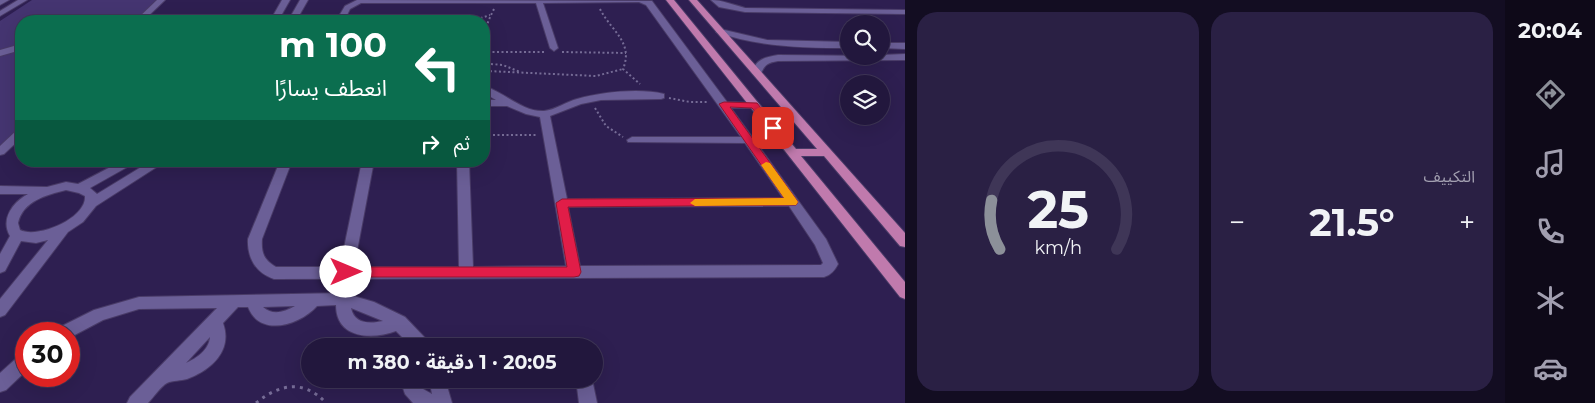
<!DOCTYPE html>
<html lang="ar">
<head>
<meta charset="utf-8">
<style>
  :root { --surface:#22173d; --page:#2a2044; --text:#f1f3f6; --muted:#a29fb0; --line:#3f3657; --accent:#8c9099 }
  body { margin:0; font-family:Montserrat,"Noto Sans Arabic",sans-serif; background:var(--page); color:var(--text); direction:rtl; height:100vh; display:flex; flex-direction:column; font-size:19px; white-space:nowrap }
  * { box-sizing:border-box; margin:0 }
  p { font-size:16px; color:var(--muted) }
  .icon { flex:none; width:28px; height:28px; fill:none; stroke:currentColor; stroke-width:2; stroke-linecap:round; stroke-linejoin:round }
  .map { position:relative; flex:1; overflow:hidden; direction:ltr }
  .details { display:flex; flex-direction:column; gap:12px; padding:12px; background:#130d22; width:600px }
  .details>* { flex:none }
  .guide { position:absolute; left:15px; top:15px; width:475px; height:152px; border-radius:20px; box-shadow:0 5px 20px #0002,0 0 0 1px var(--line); direction:rtl; background:#0b6e4f; color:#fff; overflow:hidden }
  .tools { position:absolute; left:840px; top:15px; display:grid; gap:10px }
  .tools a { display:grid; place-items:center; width:50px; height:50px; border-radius:50%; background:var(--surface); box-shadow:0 5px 20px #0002,0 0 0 1px var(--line); font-size:25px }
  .speed { position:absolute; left:15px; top:322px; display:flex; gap:10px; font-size:25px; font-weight:700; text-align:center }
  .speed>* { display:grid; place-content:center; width:65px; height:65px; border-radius:50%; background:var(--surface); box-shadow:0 5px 20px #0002,0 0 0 1px var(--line); line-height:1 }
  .speed .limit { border:8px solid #d22; background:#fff; color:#111 }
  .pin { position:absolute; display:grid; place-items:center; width:42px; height:42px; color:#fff; margin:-21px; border-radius:10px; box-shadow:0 2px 8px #0006 }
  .me { position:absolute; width:55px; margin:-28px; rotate:90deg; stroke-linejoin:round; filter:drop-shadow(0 0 4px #0008) }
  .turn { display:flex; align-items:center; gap:18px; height:105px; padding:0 20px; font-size:22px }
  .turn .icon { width:65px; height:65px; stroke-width:2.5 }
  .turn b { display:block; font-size:35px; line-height:42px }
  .then { display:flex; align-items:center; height:48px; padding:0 20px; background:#0003; gap:10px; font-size:19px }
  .big { font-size:38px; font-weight:700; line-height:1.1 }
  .details .card { flex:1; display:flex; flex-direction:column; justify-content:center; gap:8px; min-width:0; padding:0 18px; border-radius:20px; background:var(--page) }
  .details .dial { align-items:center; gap:0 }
  .dial svg { height:130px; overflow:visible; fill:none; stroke:var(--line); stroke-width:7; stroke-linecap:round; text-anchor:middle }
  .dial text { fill:var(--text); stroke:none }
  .heat { display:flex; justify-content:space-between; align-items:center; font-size:28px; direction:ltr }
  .details .tiles { flex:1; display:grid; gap:12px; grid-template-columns:repeat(2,1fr) }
  .trip { position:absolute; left:301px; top:338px; width:302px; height:50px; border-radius:25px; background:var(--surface); box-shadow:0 5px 20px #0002,0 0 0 1px var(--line); font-weight:700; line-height:50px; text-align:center; direction:rtl }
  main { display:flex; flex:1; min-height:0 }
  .tabs { display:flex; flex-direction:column; width:90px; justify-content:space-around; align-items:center; background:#0e0918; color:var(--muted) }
  .tabs .icon { width:35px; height:35px }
  .tabs .on { color:var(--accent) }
  .tabs b { font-size:22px; color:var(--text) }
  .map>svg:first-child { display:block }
  .green { fill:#453571 }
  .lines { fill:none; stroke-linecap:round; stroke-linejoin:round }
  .minor-casing { stroke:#493b67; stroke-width:2 }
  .major-casing { stroke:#493b67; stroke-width:2 }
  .path-far1 { stroke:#766c96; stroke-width:2; stroke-dasharray:2 2.5; stroke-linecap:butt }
  .path { stroke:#766c96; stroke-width:3; stroke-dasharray:3 5; stroke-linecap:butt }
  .minor { fill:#6b5f97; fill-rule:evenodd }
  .major { fill:#c07aad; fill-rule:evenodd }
  .route { fill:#e11d48; stroke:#92132f }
  .slow { fill:#f59e0b }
</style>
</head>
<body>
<main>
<nav class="tabs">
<b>20:04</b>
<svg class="icon on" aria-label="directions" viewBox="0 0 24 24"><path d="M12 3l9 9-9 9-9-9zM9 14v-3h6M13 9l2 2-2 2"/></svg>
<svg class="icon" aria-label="music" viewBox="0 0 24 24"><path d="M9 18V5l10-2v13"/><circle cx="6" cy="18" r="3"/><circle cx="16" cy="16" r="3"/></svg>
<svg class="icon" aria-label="phone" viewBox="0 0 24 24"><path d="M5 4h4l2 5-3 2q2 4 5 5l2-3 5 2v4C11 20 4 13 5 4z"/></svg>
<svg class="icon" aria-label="climate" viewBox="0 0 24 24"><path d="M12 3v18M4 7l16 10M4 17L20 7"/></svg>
<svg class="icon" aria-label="car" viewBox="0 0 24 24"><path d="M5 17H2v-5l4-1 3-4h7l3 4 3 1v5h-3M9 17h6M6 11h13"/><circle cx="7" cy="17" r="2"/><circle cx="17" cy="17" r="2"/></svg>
</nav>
<section class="details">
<div class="tiles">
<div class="card"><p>التكييف</p>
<div class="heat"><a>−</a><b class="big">21.5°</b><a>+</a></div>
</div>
<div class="card dial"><svg viewBox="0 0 100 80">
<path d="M14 69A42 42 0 1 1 86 69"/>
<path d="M14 69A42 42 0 0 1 9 39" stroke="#8c9099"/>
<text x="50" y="56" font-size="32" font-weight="700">25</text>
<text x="50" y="72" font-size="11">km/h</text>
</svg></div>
</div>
</section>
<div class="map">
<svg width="905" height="403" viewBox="0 0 905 403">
  <rect width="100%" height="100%" fill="#2e1f51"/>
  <!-- green -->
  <path class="green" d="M32 0H158L135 21H21V127L0 146V21Z"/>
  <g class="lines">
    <!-- minor casing -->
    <g class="minor-casing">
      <g id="minor">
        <path d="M0 0H9L0 5Z"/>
        <path d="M18 0H27L0 16V11Z"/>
        <path d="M157 0H165L143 21H135Z"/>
        <path d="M282 0H290L278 21H270Z"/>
        <path d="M300 0H308L296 21H288Z"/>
        <path d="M357 0 652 1 727 102 758 103V107L754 108H731L826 239 838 264C835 270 831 275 824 277L274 279C256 273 247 258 248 239L280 161H292L262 239C261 253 264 260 276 267H340L362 161H374L354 267H459L457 161H469L473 267 566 266 540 117 526 114 507 106H484V100H496L484 93V86C504 92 522 112 544 111 555 110 566 102 577 99 601 92 640 88 664 94V98L661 99 601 100 581 104 550 116 567 199 783 198 745 143 628 142 627 140 632 137H741L646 5 639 2 543 3 558 48 554 51 550 48 536 3H361L350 9 344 21H336L345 6ZM789 206 815 245 823 263 821 265 580 266 568 207Z"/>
        <path d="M711 0C722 0 734 5 745 8L905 10V14L745 12 719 7Z"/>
        <path d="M716 28 767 40 849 42V48C803 48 760 47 716 32Z"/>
        <path d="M881 43H905V49L881 48Z"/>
        <path d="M21 44V50L0 56V50Z"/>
        <path d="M905 54V60L778 61C766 63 765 65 760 75L757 76 752 73C755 59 766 57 778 55L881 56V55Z"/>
        <path d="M21 129V138L4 154 0 155V146L17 130Z"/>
        <path d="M122 161H138L90 188 97 194 151 161H166L96 206 83 222 68 232 5 315 0 317V299L48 240 36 243 21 241 5 271 0 273V254L10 236C0 219 13 202 28 194H0V186L47 187 66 182 78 184ZM66 190 79 193 85 196C87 218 38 239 20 230L18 223C23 201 46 195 66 190Z"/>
        <path d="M343 293 374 302 405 317 428 341 430 346H411L396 331C372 340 336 339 336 305L317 306C300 325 260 338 248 307H238L223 323C233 351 211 370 187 379 181 381 173 380 167 383 161 386 153 398 148 403H127L130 397 217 308 139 309 103 320 69 338V334H54L56 329 94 310 139 297ZM295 306C284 312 273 316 263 307ZM351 308 383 321C370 324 354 324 351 308ZM210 337C209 350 197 358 186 363Z"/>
        <path d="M26 352V371L6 390 0 392V373L20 355Z"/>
        <path d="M400 379H417L423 389 432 394 429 379H445L452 403H413L405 394Z"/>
        <path d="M576 379H592L597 403H579Z"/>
      </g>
    </g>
    <!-- major casing -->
    <g class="major-casing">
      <path id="major" d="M666 0H674L796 149H817L689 0H697L905 233V247L900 246 824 156H801L905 282V299L900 297Z"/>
    </g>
    <!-- path-far1 -->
    <g class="path-far1">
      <path d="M494 9C489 19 484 29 485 40 486 55 493 55 487 71L596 76 623 69"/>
      <path d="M600 9C611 31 634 42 623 69L640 84"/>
      <path d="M382 21 415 18 448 21"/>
      <path d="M472 21 490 15"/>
      <path d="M488 52H546"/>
      <path d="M562 52 626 53"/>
      <path d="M491 64 503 65 520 72"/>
      <path d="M669 98 690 102H708"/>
      <path d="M595 108 606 126 623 137"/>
      <path d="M484 135H537"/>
    </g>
    <!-- path -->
    <path class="path" d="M256 403C279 384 304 379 326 403"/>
    <!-- minor -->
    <use href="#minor" class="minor"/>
    <!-- major -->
    <use href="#major" class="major"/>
  </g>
  <!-- route -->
  <path class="route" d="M724 102 757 103 776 126V131H770L752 108 730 107 796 199 798 202 796 205 568 207 581 272 579 276 574 277H346L342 276 340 272 342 269 346 267H567L556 203 562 199 784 198 719 104Z"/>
  <!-- slow -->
  <path class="slow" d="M766 162 770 163 796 199 798 202 796 205 695 206 690 203 695 199 784 198 761 165Z"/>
</svg>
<div class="tools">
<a><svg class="icon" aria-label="search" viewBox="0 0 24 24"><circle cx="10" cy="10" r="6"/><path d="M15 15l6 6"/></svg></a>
<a><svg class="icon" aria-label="layers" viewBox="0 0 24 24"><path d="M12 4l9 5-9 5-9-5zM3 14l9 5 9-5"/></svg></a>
</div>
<div class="speed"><div class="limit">30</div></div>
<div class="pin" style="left:773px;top:128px;background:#d93025"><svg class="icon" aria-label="arrive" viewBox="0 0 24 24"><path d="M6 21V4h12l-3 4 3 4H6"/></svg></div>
<svg class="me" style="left:346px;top:272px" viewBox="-20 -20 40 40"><circle r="19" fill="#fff"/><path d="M0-13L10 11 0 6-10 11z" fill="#e11d48"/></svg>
<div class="trip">20:05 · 1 دقيقة · 380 m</div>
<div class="guide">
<div class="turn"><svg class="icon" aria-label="left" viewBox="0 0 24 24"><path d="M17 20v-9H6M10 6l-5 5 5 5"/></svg><div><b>100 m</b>انعطف يسارًا</div></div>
<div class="then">ثم<svg class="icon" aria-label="right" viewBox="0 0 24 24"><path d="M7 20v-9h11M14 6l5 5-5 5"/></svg></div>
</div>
</div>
</main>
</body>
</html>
